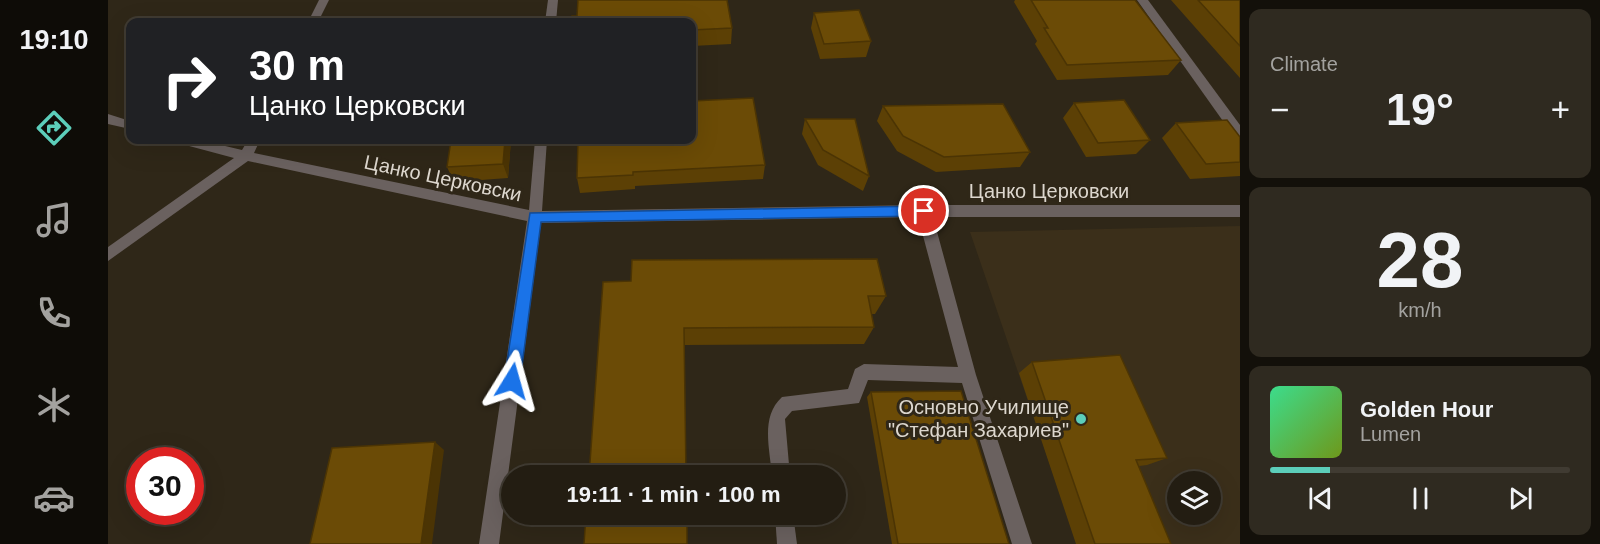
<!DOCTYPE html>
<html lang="en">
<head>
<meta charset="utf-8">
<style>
  :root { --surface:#231d12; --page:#2f2a20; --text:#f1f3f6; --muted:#a3a29f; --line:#403b32; --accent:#5cceba }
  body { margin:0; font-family:Arial,sans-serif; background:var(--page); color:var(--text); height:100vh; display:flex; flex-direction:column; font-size:22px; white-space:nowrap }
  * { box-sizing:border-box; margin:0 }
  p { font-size:20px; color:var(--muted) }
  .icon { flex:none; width:33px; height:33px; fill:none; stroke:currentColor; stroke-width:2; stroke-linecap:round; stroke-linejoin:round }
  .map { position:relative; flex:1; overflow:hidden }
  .sheet { display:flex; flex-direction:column; gap:9px; padding:9px; background:#13100a; width:360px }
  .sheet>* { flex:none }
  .banner { position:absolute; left:18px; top:18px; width:570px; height:126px; border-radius:12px; box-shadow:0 6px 24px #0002,0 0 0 2px var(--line); background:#202124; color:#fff; overflow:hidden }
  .controls { position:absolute; left:1059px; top:471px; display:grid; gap:12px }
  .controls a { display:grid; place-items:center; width:54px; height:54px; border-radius:50%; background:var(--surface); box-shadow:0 6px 24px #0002,0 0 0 2px var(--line); font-size:30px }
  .speed { position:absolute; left:18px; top:447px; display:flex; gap:12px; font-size:30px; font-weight:700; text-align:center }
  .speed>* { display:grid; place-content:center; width:78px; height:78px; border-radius:50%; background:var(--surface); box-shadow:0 6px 24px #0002,0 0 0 2px var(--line); line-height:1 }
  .speed .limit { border:9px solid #d22; background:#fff; color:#111 }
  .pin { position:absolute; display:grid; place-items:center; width:51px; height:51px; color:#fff; margin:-26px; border:3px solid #fff; border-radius:50%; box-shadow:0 2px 6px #0007 }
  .me { position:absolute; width:66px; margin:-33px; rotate:8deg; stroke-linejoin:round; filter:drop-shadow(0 0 4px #0008) }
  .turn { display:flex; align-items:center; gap:21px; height:126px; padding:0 24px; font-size:27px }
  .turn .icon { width:78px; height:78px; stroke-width:2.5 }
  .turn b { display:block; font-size:42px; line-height:51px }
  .big { font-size:45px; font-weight:800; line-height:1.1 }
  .sheet .card { flex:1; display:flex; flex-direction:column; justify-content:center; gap:9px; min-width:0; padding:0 21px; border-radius:12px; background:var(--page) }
  .sheet .dial { align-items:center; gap:0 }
  .dial b { font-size:78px; line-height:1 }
  .song { display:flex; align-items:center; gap:18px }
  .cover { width:72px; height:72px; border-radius:9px; background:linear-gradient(135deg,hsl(150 70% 55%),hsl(80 70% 35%)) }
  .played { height:6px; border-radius:3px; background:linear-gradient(90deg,var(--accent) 20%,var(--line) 20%) }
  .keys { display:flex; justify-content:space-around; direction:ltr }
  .heat { display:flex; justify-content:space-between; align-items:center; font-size:33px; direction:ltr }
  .trip { position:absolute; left:393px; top:465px; width:345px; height:60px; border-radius:30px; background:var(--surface); box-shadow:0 6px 24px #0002,0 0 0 2px var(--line); font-weight:800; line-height:60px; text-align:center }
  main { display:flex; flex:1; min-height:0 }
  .tab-bar { display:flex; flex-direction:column; width:108px; justify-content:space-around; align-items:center; background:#0e0c07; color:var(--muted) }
  .tab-bar .icon { width:42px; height:42px }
  .tab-bar .selected { color:var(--accent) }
  .tab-bar b { font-size:27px; color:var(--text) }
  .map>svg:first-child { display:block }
  .built { fill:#3b2f1a; fill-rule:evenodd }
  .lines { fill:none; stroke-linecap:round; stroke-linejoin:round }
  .minor { fill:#6a615f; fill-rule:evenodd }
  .wall { fill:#5c4005 }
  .shaded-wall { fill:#4b3404 }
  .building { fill:#6b4b06; stroke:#4b3404; stroke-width:1.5 }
  .route { fill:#1a73e8; stroke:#114b97; stroke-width:1.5 }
  .poi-dot { fill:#5cceba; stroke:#2f2718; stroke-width:2 }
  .labels { text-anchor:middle; stroke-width:6; stroke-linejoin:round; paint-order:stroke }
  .street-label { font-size:20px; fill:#ddd7ce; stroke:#2f2718 }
  .poi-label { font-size:20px; fill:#ddd7ce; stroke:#2f2718; text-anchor:end }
</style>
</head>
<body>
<main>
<nav class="tab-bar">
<b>19:10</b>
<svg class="icon selected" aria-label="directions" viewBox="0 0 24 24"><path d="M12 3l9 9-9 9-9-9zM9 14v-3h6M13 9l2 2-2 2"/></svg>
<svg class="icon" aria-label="music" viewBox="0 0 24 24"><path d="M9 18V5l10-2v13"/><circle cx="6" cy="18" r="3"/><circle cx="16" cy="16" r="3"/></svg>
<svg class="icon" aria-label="phone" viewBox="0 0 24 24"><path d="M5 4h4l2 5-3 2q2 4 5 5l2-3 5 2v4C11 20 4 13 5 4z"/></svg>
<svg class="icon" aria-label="climate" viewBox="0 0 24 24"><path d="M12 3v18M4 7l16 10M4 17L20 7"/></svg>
<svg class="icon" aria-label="car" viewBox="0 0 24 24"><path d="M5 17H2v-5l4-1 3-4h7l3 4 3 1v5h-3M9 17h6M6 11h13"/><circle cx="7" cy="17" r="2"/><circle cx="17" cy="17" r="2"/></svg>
</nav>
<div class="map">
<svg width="1132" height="544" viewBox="0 0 1132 544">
  <rect width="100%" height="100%" fill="#2f2718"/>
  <!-- built -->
  <path class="built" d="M1132 226V544H969L862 232ZM1070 482H1102V514H1070Z"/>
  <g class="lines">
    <!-- minor -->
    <g class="minor">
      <path d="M211 0H221L210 22H200Z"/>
      <path d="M440 0H450L448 22H437Z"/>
      <path d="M1029 0H1040L1132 125V140L1127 138Z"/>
      <path d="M0 114 22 121V129L0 124Z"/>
      <path d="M69 140H92L134 150 140 140H152L146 153 421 210 427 140H439L434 211 816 205H1132V217H825L868 375 924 544H904L854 383 760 380 751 403 684 411 677 419 682 476H664C662 449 652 417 674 397L740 389 747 369 756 364 850 367 810 217 433 223 391 544H371L419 221 140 161 0 261V247L126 158 70 143Z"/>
      <path d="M667 514H685L689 544H669Z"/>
    </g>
  </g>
  <!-- wall -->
  <g class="wall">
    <path d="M907 0H1027L1073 60 1060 75 949 80 927 44 929 41 906 2Z"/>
    <path d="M1063 0H1132V78Z"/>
    <path d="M706 13 763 41 758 57 712 59 703 28Z"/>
    <path d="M584 22 624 28 623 44 584 46Z"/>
    <path d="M966 103 1042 140 1028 154 978 157 955 118Z"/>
    <path d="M775 106 922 152 912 167 828 172 789 151 769 121Z"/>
    <path d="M697 119 761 176 755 191 710 165 694 134Z"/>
    <path d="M1068 123 1132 137V176L1082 179 1054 138Z"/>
    <path d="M403 140 400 178 346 182 339 167Z"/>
    <path d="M470 140 657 165 655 179 527 186V189L472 193 469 178Z"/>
    <path d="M495 282 778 296 767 314H763L766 327 756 344 576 345Z"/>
    <path d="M924 362 1059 458 1039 465 1031 466 1063 544H968L911 373Z"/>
    <path d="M763 392 901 544H784L759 397Z"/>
  </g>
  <!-- shaded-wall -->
  <g class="shaded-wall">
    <path d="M397 140H403L400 178 395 164Z"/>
    <path d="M327 442 336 450 324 544H313Z"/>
  </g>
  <!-- building -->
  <g class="building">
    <path d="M470 0H619L624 28 584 30V22H463L464 16H469Z"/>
    <path d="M923 0H1027L1073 60 959 65 936 28H940Z"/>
    <path d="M1090 0H1132V46Z"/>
    <path d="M751 10 763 41 716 44 706 13Z"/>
    <path d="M645 98 657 165 525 172V175L469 178 470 140H584V101Z"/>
    <path d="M1016 100 1042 140 990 143 966 103Z"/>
    <path d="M895 104 922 152 836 157 795 136 775 106Z"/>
    <path d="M697 119H747L761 176 715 150Z"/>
    <path d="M1119 120 1132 137V162L1098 164 1068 123Z"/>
    <path d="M343 140H397L395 164 339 167Z"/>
    <path d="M769 259 778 296H760L766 327 576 328 578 476H481L495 282 523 281 524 260Z"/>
    <path d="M1012 355 1059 458 1028 460 1063 544H987L924 362Z"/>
    <path d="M853 391 901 544H790L763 392Z"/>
    <path d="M327 442 313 544H202L224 448Z"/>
    <path d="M478 514H579V544H476Z"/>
  </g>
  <!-- route -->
  <path class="route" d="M816 206 822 211 816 216 433 222 412 381 409 386 404 388 399 386 396 381 422 213Z"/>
  <!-- markers -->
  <circle class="poi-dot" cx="973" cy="419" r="6"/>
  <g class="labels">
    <!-- street labels -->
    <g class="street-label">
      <text transform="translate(335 178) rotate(12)" y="7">Цанко Церковски</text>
      <text x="941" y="198">Цанко Церковски</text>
    </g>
    <!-- poi labels -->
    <g class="poi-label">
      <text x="961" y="414">Основно Училище<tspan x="961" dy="23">"Стефан Захариев"</tspan></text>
    </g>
  </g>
</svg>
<div class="controls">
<a><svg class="icon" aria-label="layers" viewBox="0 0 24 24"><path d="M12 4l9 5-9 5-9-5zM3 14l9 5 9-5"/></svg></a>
</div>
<div class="speed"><div class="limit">30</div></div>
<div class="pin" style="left:816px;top:211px;background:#d93025"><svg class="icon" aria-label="arrive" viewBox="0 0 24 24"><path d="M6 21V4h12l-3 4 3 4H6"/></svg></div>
<svg class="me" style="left:404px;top:381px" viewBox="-20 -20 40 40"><path d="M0-17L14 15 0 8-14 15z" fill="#1a73e8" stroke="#fff" stroke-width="4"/></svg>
<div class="trip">19:11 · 1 min · 100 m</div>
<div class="banner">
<div class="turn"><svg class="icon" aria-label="right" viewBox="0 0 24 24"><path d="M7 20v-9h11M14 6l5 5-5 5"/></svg><div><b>30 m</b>Цанко Церковски</div></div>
</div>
</div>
<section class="sheet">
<div class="card"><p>Climate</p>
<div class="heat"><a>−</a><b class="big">19°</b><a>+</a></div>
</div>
<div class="card dial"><b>28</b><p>km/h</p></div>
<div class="card">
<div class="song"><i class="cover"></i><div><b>Golden Hour</b><p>Lumen</p></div></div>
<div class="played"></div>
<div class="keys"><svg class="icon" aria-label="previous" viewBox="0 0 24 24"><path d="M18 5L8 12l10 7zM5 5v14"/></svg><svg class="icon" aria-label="pause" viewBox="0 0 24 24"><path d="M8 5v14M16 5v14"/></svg><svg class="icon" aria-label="next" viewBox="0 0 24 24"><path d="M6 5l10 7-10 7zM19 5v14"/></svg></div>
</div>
</section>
</main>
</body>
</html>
